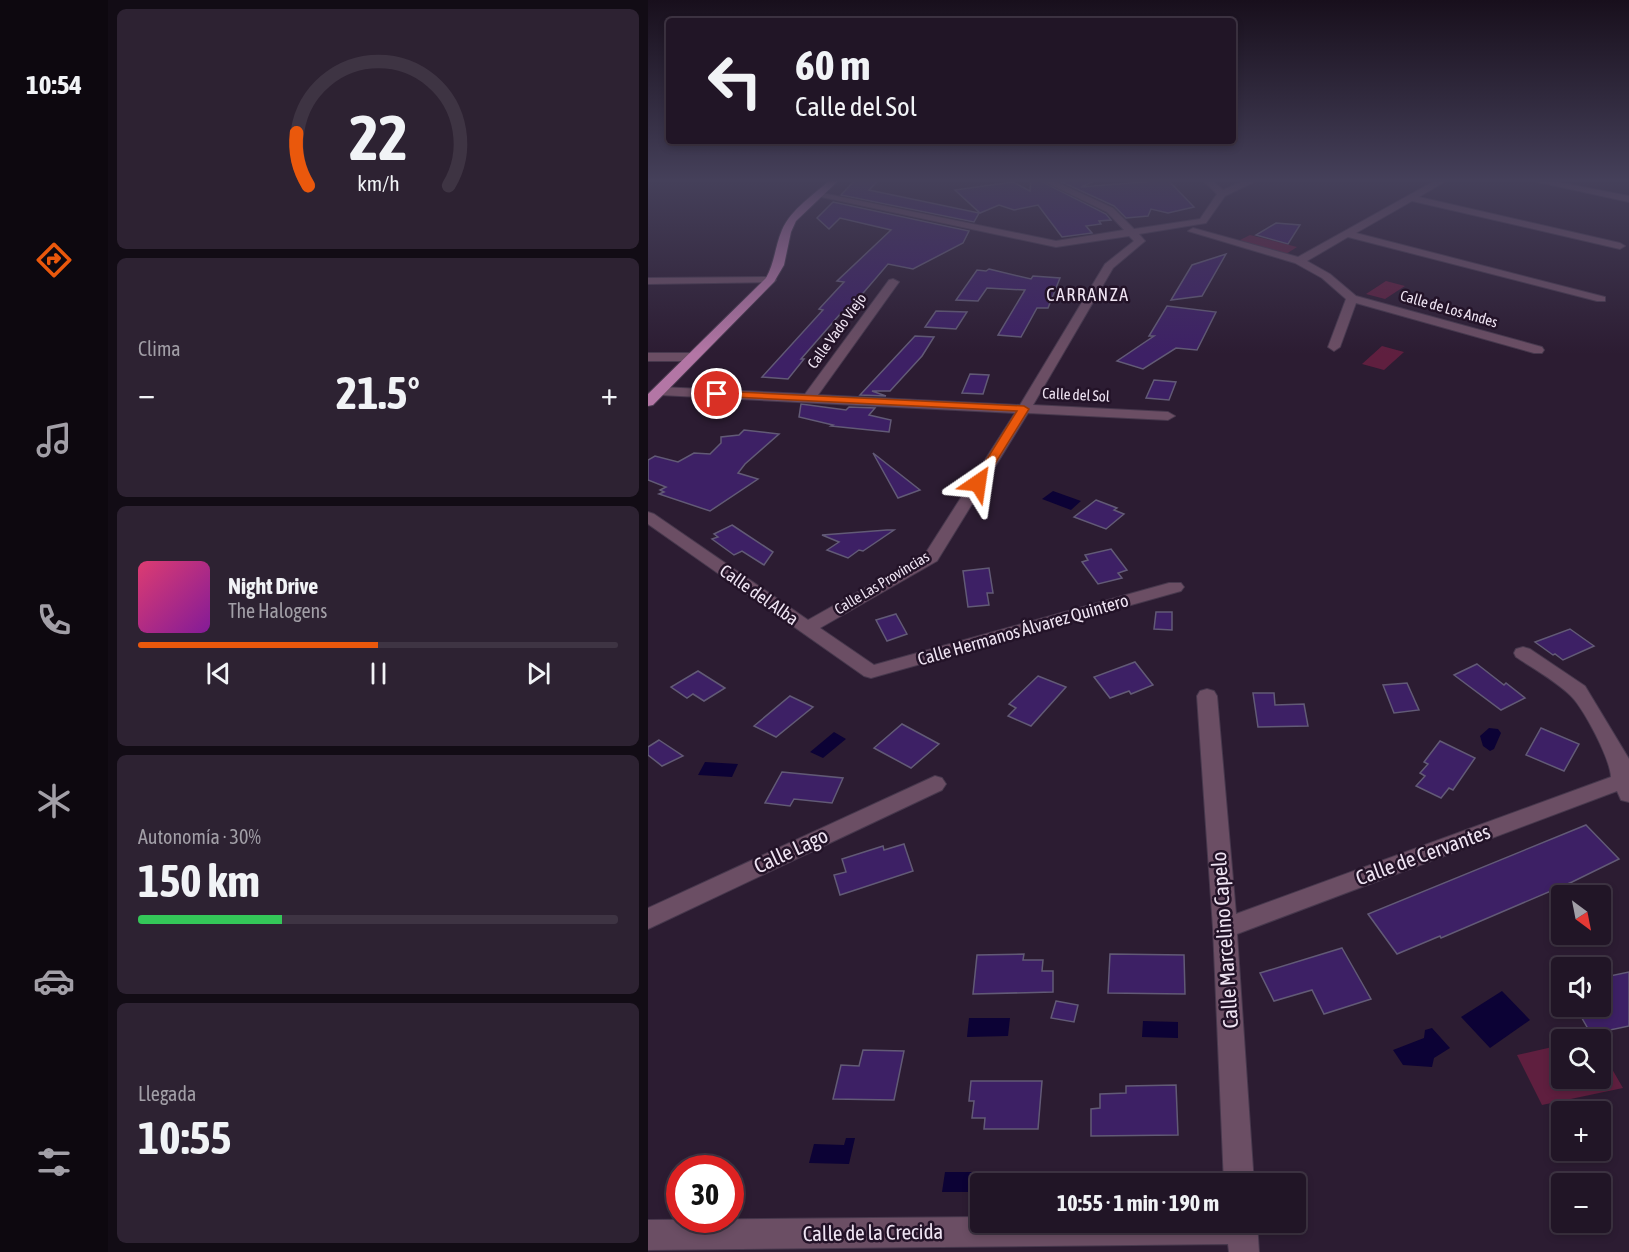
<!DOCTYPE html>
<html lang="es">
<head>
<meta charset="utf-8">
<style>
  :root { --surface:#211526; --page:#2d2232; --text:#f1f3f6; --muted:#a29fa7; --line:#3e3443; --accent:#ea580c }
  body { margin:0; font-family:"Asap Condensed",sans-serif; background:var(--page); color:var(--text); height:100vh; display:flex; flex-direction:column; font-size:22px; white-space:nowrap }
  * { box-sizing:border-box; margin:0 }
  p { font-size:20px; color:var(--muted) }
  .icon { flex:none; width:33px; height:33px; fill:none; stroke:currentColor; stroke-width:2; stroke-linecap:round; stroke-linejoin:round }
  .map { position:relative; flex:1; overflow:hidden }
  .drawer { display:flex; flex-direction:column; gap:9px; padding:9px; background:#120c15; width:540px }
  .drawer>* { flex:none }
  .guide { position:absolute; left:18px; top:18px; width:570px; height:126px; border-radius:6px; box-shadow:0 3px 9px #0003,0 0 0 2px var(--line); background:#211526; color:var(--text); overflow:hidden }
  .needle { width:39px; rotate:148deg }
  .buttons { position:absolute; left:903px; top:885px; display:grid; gap:12px }
  .buttons a { display:grid; place-items:center; width:60px; height:60px; border-radius:6px; background:var(--surface); box-shadow:0 3px 9px #0003,0 0 0 2px var(--line); font-size:30px }
  .speed { position:absolute; left:18px; top:1155px; display:flex; gap:12px; font-size:30px; font-weight:700; text-align:center }
  .speed>* { display:grid; place-content:center; width:78px; height:78px; border-radius:50%; background:var(--surface); box-shadow:0 3px 9px #0003,0 0 0 2px var(--line); line-height:1 }
  .speed .limit { border:9px solid #d22; background:#fff; color:#111 }
  .pin { position:absolute; display:grid; place-items:center; width:51px; height:51px; color:#fff; margin:-26px; border:3px solid #fff; border-radius:50%; box-shadow:0 2px 6px #0007 }
  .me { position:absolute; width:66px; margin:-33px; rotate:32deg; stroke-linejoin:round; filter:drop-shadow(0 0 4px #0008) }
  .turn { display:flex; align-items:center; gap:21px; height:126px; padding:0 30px; font-size:27px }
  .turn .icon { width:78px; height:78px; stroke-width:2.5 }
  .turn b { display:block; font-size:42px; line-height:51px }
  .big { font-size:45px; font-weight:700; line-height:1.1 }
  .drawer .widget { flex:1; display:flex; flex-direction:column; justify-content:center; gap:9px; min-width:0; padding:0 21px; border-radius:9px; background:var(--page) }
  .drawer .dial { align-items:center; gap:0 }
  .dial svg { height:156px; overflow:visible; fill:none; stroke:var(--line); stroke-width:7; stroke-linecap:round; text-anchor:middle }
  .dial text { fill:var(--text); stroke:none }
  .song { display:flex; align-items:center; gap:18px }
  .cover { width:72px; height:72px; border-radius:9px; background:linear-gradient(135deg,hsl(340 70% 55%),hsl(290 70% 35%)) }
  .played { height:6px; border-radius:3px; background:linear-gradient(90deg,var(--accent) 50%,var(--line) 50%) }
  .keys { display:flex; justify-content:space-around; direction:ltr }
  .heat { display:flex; justify-content:space-between; align-items:center; font-size:33px; direction:ltr }
  .charge { height:9px; border-radius:4px; background:linear-gradient(90deg,#34c759 30%,var(--line) 0) }
  .trip { position:absolute; left:322px; top:1173px; width:336px; height:60px; border-radius:6px; background:var(--surface); box-shadow:0 3px 9px #0003,0 0 0 2px var(--line); font-weight:700; line-height:60px; text-align:center }
  main { display:flex; flex:1; min-height:0 }
  .tab-bar { display:flex; flex-direction:column; width:108px; justify-content:space-around; align-items:center; background:#0d080f; color:var(--muted) }
  .tab-bar .icon { width:42px; height:42px }
  .tab-bar .selected { color:var(--accent) }
  .tab-bar b { font-size:27px; color:var(--text) }
  .map>svg:first-child { display:block }
  .green { fill:#5f1f3f }
  .water { fill:#0c0235 }
  .building { fill:#3d2065; stroke:#625a76; stroke-width:1.5 }
  .lines { fill:none; stroke-linecap:round; stroke-linejoin:round }
  .minor-casing { stroke:#47384d; stroke-width:2 }
  .major-casing { stroke:#47384d; stroke-width:2 }
  .minor { fill:#6b4e64; fill-rule:evenodd }
  .major { fill:#b376a5; fill-rule:evenodd }
  .route { fill:#ea580c; stroke:#983908; stroke-width:1.5 }
  .labels { text-anchor:middle; stroke-width:5; stroke-linejoin:round; paint-order:stroke }
  .far-street-label { font-size:15px; fill:#efe4f3; stroke:#231328 }
  .far-quarter-label { font-size:18px; letter-spacing:1.5px; fill:#efe4f3; stroke:#231328 }
  .street-label { font-size:18px; fill:#efe4f3; stroke:#231328 }
  .near-street-label { font-size:21px; fill:#efe4f3; stroke:#231328 }
</style>
</head>
<body>
<main>
<nav class="tab-bar">
<b>10:54</b>
<svg class="icon selected" aria-label="directions" viewBox="0 0 24 24"><path d="M12 3l9 9-9 9-9-9zM9 14v-3h6M13 9l2 2-2 2"/></svg>
<svg class="icon" aria-label="music" viewBox="0 0 24 24"><path d="M9 18V5l10-2v13"/><circle cx="6" cy="18" r="3"/><circle cx="16" cy="16" r="3"/></svg>
<svg class="icon" aria-label="phone" viewBox="0 0 24 24"><path d="M5 4h4l2 5-3 2q2 4 5 5l2-3 5 2v4C11 20 4 13 5 4z"/></svg>
<svg class="icon" aria-label="climate" viewBox="0 0 24 24"><path d="M12 3v18M4 7l16 10M4 17L20 7"/></svg>
<svg class="icon" aria-label="car" viewBox="0 0 24 24"><path d="M5 17H2v-5l4-1 3-4h7l3 4 3 1v5h-3M9 17h6M6 11h13"/><circle cx="7" cy="17" r="2"/><circle cx="17" cy="17" r="2"/></svg>
<svg class="icon" aria-label="filters" viewBox="0 0 24 24"><path d="M4 7h16M4 17h16"/><circle cx="9" cy="7" r="2"/><circle cx="15" cy="17" r="2"/></svg>
</nav>
<section class="drawer">
<div class="widget dial"><svg viewBox="0 0 100 80">
<path d="M14 69A42 42 0 1 1 86 69"/>
<path d="M14 69A42 42 0 0 1 8 42" stroke="#ea580c"/>
<text x="50" y="56" font-size="32" font-weight="700">22</text>
<text x="50" y="72" font-size="11">km/h</text>
</svg></div>
<div class="widget"><p>Clima</p>
<div class="heat"><a>−</a><b class="big">21.5°</b><a>+</a></div>
</div>
<div class="widget">
<div class="song"><i class="cover"></i><div><b>Night Drive</b><p>The Halogens</p></div></div>
<div class="played"></div>
<div class="keys"><svg class="icon" aria-label="previous" viewBox="0 0 24 24"><path d="M18 5L8 12l10 7zM5 5v14"/></svg><svg class="icon" aria-label="pause" viewBox="0 0 24 24"><path d="M8 5v14M16 5v14"/></svg><svg class="icon" aria-label="next" viewBox="0 0 24 24"><path d="M6 5l10 7-10 7zM19 5v14"/></svg></div>
</div>
<div class="widget"><p>Autonomía · 30%</p><b class="big">150 km</b><div class="charge"></div></div>
<div class="widget"><p>Llegada</p><b class="big">10:55</b></div>
</section>
<div class="map">
<svg width="981" height="1252" viewBox="0 0 981 1252">
  <rect width="100%" height="100%" fill="#2c1c32"/>
  <!-- green -->
  <g class="green">
    <path d="M602 235 649 247 638 254 590 241Z"/>
    <path d="M738 281 757 286 737 299 718 294Z"/>
    <path d="M734 346 756 352 736 370 714 364Z"/>
    <path d="M913 1045 914 1078H952L953 1050 975 1088 894 1105 869 1055Z"/>
  </g>
  <!-- water -->
  <g class="water">
    <path d="M405 491 433 501 423 510 394 499Z"/>
    <path d="M841 728 850 729 853 733 846 749 842 751 835 746 832 736Z"/>
    <path d="M186 732 198 739 175 758 162 752Z"/>
    <path d="M57 762 90 764 84 777 50 775Z"/>
    <path d="M854 991 882 1020 842 1048 813 1017Z"/>
    <path d="M321 1018H362L360 1036 319 1037Z"/>
    <path d="M495 1021 530 1022V1038L494 1037Z"/>
    <path d="M784 1028 802 1048 786 1058 784 1067 755 1065 745 1050 776 1038 777 1030Z"/>
    <path d="M198 1138H207L201 1164 161 1163 166 1144 196 1145Z"/>
    <path d="M488 1171 527 1172V1183H488Z"/>
    <path d="M297 1172H338L337 1183 333 1184V1192H294Z"/>
  </g>
  <!-- building -->
  <g class="building">
    <path d="M208 179 231 180 221 190 331 213 326 222 193 195Z"/>
    <path d="M383 179H389L458 214 463 220 451 221 453 224 438 226 444 233 414 237 390 205 366 210 351 205 332 213 307 190 365 182 382 191Z"/>
    <path d="M407 179H451L433 187 520 180 546 207 520 213 503 209 500 216 478 218 466 206Z"/>
    <path d="M185 202 321 231 315 243 265 269 240 264 210 299 197 313H193L153 359H156L140 379 114 377 175 310 171 309 196 282 189 281 243 230 192 218 181 229 169 218Z"/>
    <path d="M628 223 652 225 640 244 608 235Z"/>
    <path d="M578 254 554 296 523 300 544 265Z"/>
    <path d="M341 269 383 279 385 276 412 278 400 308H389L373 337 350 335 377 290 339 288 330 301 308 300 329 270 338 271Z"/>
    <path d="M519 306 568 312 549 350 528 348 495 369 469 361 506 336H501Z"/>
    <path d="M288 311 319 312 308 329 277 327Z"/>
    <path d="M267 336 286 337 274 356 242 391H224L238 396 212 395Z"/>
    <path d="M322 374 341 375 335 394 314 393Z"/>
    <path d="M506 380 528 382 521 400 498 398Z"/>
    <path d="M153 404 198 410 201 407 227 408 221 415 243 420 241 432 183 426 185 425 151 417Z"/>
    <path d="M96 430 131 434 97 464 90 473 110 479 62 511 11 494 16 492 12 490 18 487 0 480V460L7 456 30 462 46 453 62 454 73 443V437L91 435Z"/>
    <path d="M225 453 272 490 250 498Z"/>
    <path d="M448 500 469 508 466 510 476 514 458 529 426 517Z"/>
    <path d="M84 525 125 552 116 565 94 551 86 555 64 539 70 537 66 534Z"/>
    <path d="M239 530H246L215 551 211 550 200 558 179 550 191 542 174 535Z"/>
    <path d="M463 549 479 570 470 573 474 578 450 584 434 562 440 560 437 555Z"/>
    <path d="M341 568 345 593H339L341 605 320 607 315 571Z"/>
    <path d="M508 612H524V630L506 629Z"/>
    <path d="M248 614 259 634 239 641 228 620Z"/>
    <path d="M922 629 946 646 915 660 907 654 905 655 887 642Z"/>
    <path d="M487 662 505 685 483 694 481 691 462 698 446 677Z"/>
    <path d="M829 664 856 685 858 683 877 698 853 710 806 675Z"/>
    <path d="M50 671 77 688 56 701 45 694 39 698 23 687Z"/>
    <path d="M390 676 418 687 383 726 360 716 368 708 361 704Z"/>
    <path d="M759 683 771 710 746 713 735 685Z"/>
    <path d="M605 693H626L627 705 656 704 660 726 610 727Z"/>
    <path d="M142 696 165 707 128 737 106 726Z"/>
    <path d="M254 724 291 744 263 768 226 748Z"/>
    <path d="M893 728 931 744 916 771 878 755Z"/>
    <path d="M11 740 35 756 14 766 0 755V747Z"/>
    <path d="M792 741 827 758 805 790 801 788 793 798 768 786 777 776 772 773 780 764 776 762Z"/>
    <path d="M134 772 195 778 184 803 146 799 142 806 117 803Z"/>
    <path d="M938 825 971 859 924 882 793 938 792 936 749 954 720 914Z"/>
    <path d="M256 844 265 871 192 895 186 875 198 872 194 859 235 846 236 850Z"/>
    <path d="M694 948 723 999 676 1014 664 990 626 1001 612 973Z"/>
    <path d="M376 954 375 960H395L394 971H405V992L325 994 329 955Z"/>
    <path d="M462 954 536 955 537 994 460 993Z"/>
    <path d="M981 972V1026L943 1034 927 1006H952V978Z"/>
    <path d="M408 1001 430 1005 426 1022 403 1018Z"/>
    <path d="M215 1050 256 1051 246 1100 185 1099 193 1065 211 1066Z"/>
    <path d="M323 1081H394L390 1129H336L337 1118H324L326 1101H321Z"/>
    <path d="M528 1085 530 1135 443 1136V1109L452 1108V1094L478 1093V1086Z"/>
  </g>
  <g class="lines">
    <!-- minor casing -->
    <g class="minor-casing">
      <g id="minor">
        <path d="M391 179H402L465 208 486 229 552 219 569 194 554 179H563L575 190 600 179H612L577 196 558 223 491 234 497 241 465 268 385 405 520 412 527 416 520 420 380 413 289 561 172 628 226 665 521 583H533L536 587 533 591 230 676 223 678 216 676 0 524V512L6 514 160 620 277 554 367 413 12 395 5 391 12 387 157 394 241 280 245 279 251 282 170 395 372 405 457 264 486 241 481 236 408 247 164 195 169 192 408 241 476 230 459 212Z"/>
        <path d="M790 179H801L771 197 972 243 977 246 972 249 764 201 708 233 957 297V301H949L700 237 659 261 682 274 708 296 894 347 896 350 894 353H886L708 303 692 347 686 351 680 347 698 299 674 278 647 263 540 231 545 228 650 257Z"/>
        <path d="M876 179H894L981 196V202Z"/>
        <path d="M122 277 128 280 126 282 0 284V278Z"/>
        <path d="M0 353H45L51 357 45 361H0Z"/>
        <path d="M875 647 882 649 937 686 981 759V802L973 800 969 791 589 934 606 1184H576L565 928 549 696 552 691 559 689 566 691 569 696 588 914 963 777C962 758 935 707 922 695 906 680 886 669 868 657L866 653 868 649Z"/>
        <path d="M287 776 294 778 298 784 294 790 0 929V908Z"/>
        <path d="M333 1217V1222H609L611 1252H581L580 1244 0 1250V1220Z"/>
      </g>
    </g>
    <!-- major casing -->
    <g class="major-casing">
      <path id="major" d="M183 179H192L148 221 143 232 136 265 126 282 5 405 0 406V394L118 278C127 262 127 246 134 230 143 209 167 194 183 179Z"/>
    </g>
    <!-- minor -->
    <use href="#minor" class="minor"/>
    <!-- major -->
    <use href="#major" class="major"/>
  </g>
  <!-- sky -->
  <linearGradient id="sky" x2="0" y2="1"><stop stop-color="#180f1c"/><stop offset="0.51" stop-color="#45405a"/><stop offset="1" stop-color="#45405a" stop-opacity="0"/></linearGradient>
  <rect width="981" height="354" fill="url(#sky)"/>
  <!-- route -->
  <path class="route" d="M69 391 376 406 381 409 335 483 330 486 324 483 369 411 66 396 64 394Z"/>
  <g class="labels">
    <!-- far-street labels -->
    <g class="far-street-label">
      <text transform="translate(801 309) rotate(16)" y="5">Calle de Los Andes</text>
      <text transform="translate(189 331) rotate(-54)" y="5">Calle Vado Viejo</text>
      <text transform="translate(428 395) rotate(3)" y="5">Calle del Sol</text>
      <text transform="translate(234 583) rotate(-31)" y="5">Calle Las Provincias</text>
    </g>
    <!-- far-quarter labels -->
    <g class="far-quarter-label">
      <text x="440" y="301">CARRANZA</text>
    </g>
    <!-- street labels -->
    <g class="street-label">
      <text transform="translate(111 595) rotate(35)" y="6">Calle del Alba</text>
      <text transform="translate(375 630) rotate(-16)" y="6">Calle Hermanos Álvarez Quintero</text>
    </g>
    <!-- near-street labels -->
    <g class="near-street-label">
      <text transform="translate(143 851) rotate(-25)" y="7">Calle Lago</text>
      <text transform="translate(775 855) rotate(-20)" y="7">Calle de Cervantes</text>
      <text transform="translate(577 940) rotate(-94)" y="7">Calle Marcelino Capelo</text>
      <text transform="translate(225 1233) rotate(-1)" y="7">Calle de la Crecida</text>
    </g>
  </g>
</svg>
<div class="buttons">
<a><svg class="needle" viewBox="-14 -14 28 28"><path d="M0-13l5 13h-10z" fill="#e53935"/><path d="M0 13l5-13h-10z" fill="#a29fa7"/></svg></a>
<a><svg class="icon" aria-label="sound" viewBox="0 0 24 24"><path d="M4 9h4l5-4v14l-5-4H4zM17 9q2 3 0 6"/></svg></a>
<a><svg class="icon" aria-label="search" viewBox="0 0 24 24"><circle cx="10" cy="10" r="6"/><path d="M15 15l6 6"/></svg></a>
<a>+</a>
<a>−</a>
</div>
<div class="speed"><div class="limit">30</div></div>
<div class="pin" style="left:69px;top:394px;background:#d93025"><svg class="icon" aria-label="arrive" viewBox="0 0 24 24"><path d="M6 21V4h12l-3 4 3 4H6"/></svg></div>
<svg class="me" style="left:330px;top:483px" viewBox="-20 -20 40 40"><path d="M0-17L14 15 0 8-14 15z" fill="#ea580c" stroke="#fff" stroke-width="4"/></svg>
<div class="trip">10:55 · 1 min · 190 m</div>
<div class="guide">
<div class="turn"><svg class="icon" aria-label="left" viewBox="0 0 24 24"><path d="M17 20v-9H6M10 6l-5 5 5 5"/></svg><div><b>60 m</b>Calle del Sol</div></div>
</div>
</div>
</main>
</body>
</html>
